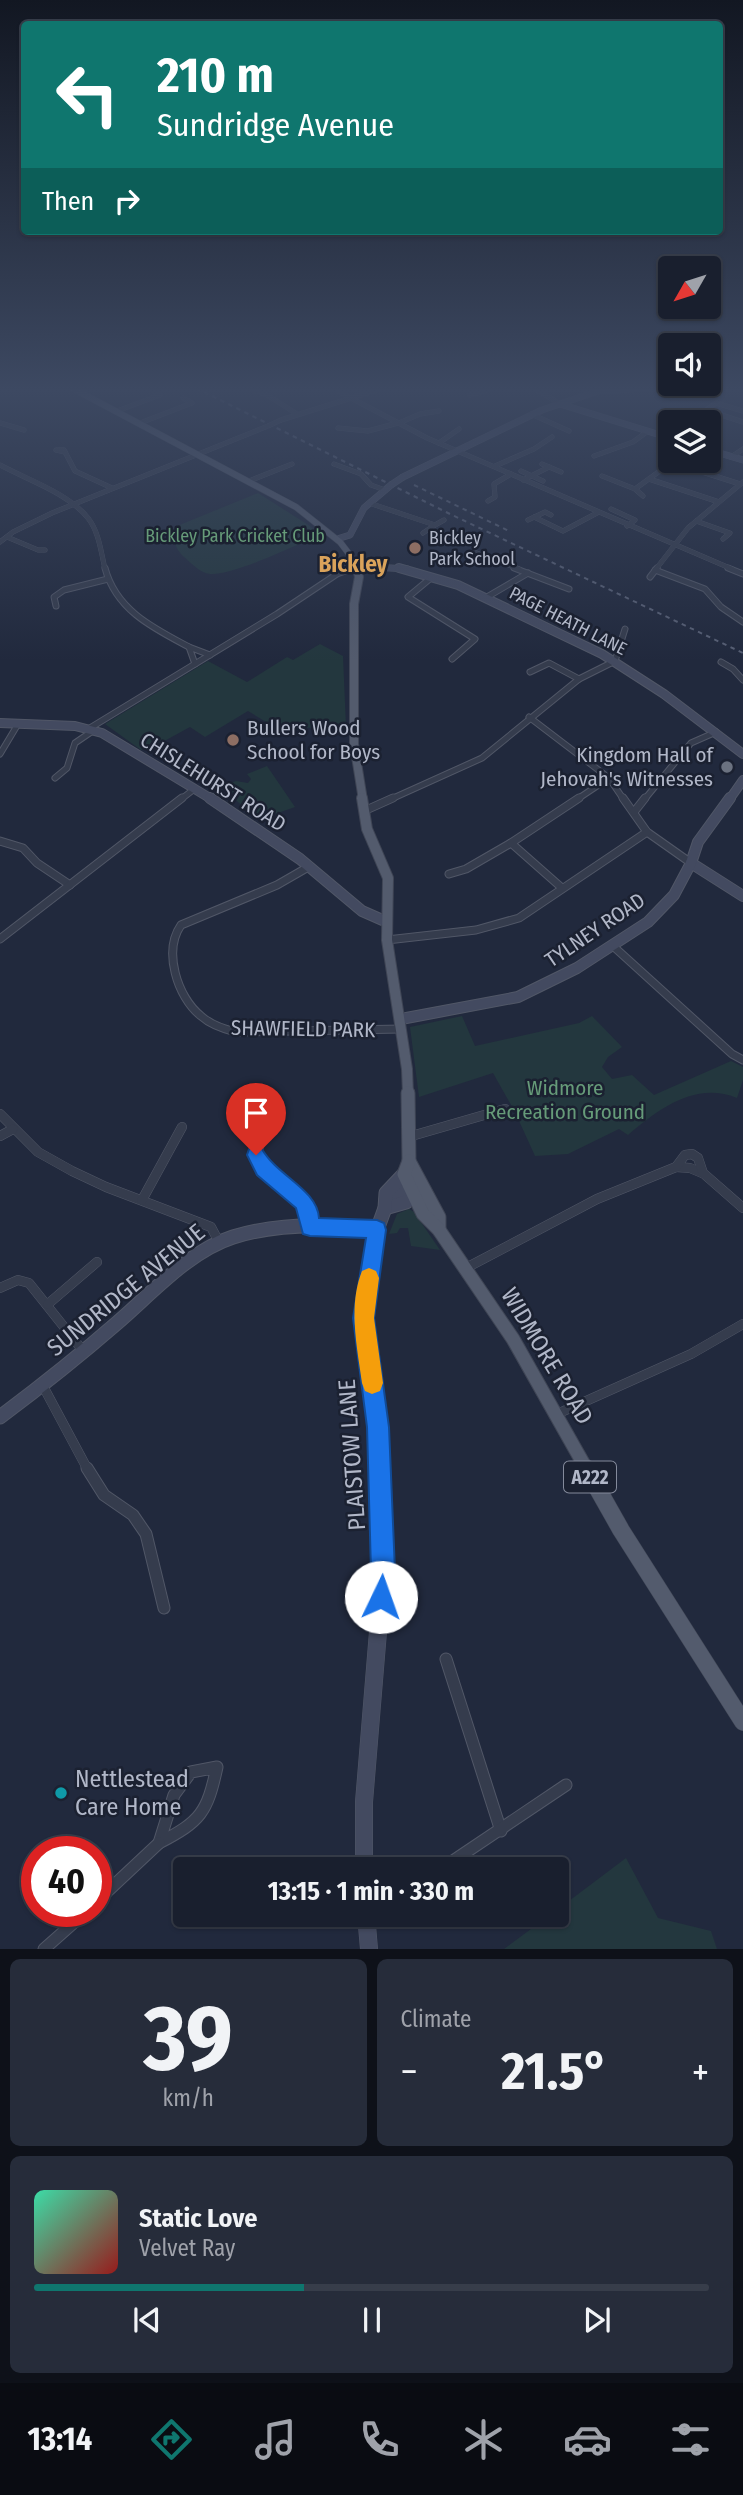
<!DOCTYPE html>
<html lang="en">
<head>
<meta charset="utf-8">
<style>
  :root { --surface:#191f2e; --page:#262c3a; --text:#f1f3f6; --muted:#9fa2aa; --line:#373d4a; --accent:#0f766e }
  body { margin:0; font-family:"Fira Sans Condensed",sans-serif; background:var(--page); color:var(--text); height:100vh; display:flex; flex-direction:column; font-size:26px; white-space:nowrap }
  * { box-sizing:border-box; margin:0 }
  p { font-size:23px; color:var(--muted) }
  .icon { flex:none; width:38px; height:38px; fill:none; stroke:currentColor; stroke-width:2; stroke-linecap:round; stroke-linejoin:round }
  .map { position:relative; height:1949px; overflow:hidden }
  .side { display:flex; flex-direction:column; gap:10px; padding:10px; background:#0e1119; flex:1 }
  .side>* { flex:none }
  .hud { position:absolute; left:21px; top:21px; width:702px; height:214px; border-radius:7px; box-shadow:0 2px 5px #0004,0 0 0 2px var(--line); background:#0f766e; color:#fff; overflow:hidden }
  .needle { width:46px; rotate:231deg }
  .tools { position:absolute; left:658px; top:256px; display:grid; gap:14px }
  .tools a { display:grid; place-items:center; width:63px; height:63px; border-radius:7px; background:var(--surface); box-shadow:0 2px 5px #0004,0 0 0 2px var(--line); font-size:35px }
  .speed { position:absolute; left:21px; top:1836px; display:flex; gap:14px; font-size:35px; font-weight:700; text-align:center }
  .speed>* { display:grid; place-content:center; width:91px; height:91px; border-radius:50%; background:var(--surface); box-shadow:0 2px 5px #0004,0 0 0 2px var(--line); line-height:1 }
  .speed .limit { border:10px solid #d22; background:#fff; color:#111 }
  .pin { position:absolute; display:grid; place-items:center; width:60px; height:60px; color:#fff; margin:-72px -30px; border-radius:50% 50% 50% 0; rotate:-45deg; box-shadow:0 0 7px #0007 }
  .pin .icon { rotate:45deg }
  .me { position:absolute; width:77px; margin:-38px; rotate:3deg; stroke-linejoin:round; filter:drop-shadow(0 0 5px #0008) }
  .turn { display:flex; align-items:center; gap:24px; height:147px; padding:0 21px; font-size:32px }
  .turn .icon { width:91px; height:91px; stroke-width:2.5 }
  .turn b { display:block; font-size:49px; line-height:60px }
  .then { display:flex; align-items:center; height:66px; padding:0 21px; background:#0003; gap:14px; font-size:26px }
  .big { font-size:52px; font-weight:700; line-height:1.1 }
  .side .tile { flex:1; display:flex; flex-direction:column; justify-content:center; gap:10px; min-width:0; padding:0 24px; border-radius:10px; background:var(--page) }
  .side .dial { align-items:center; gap:0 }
  .dial b { font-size:91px; line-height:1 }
  .song { display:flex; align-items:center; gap:21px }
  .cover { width:84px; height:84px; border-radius:10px; background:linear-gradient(135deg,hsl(160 70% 55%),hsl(0 70% 35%)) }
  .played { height:7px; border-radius:4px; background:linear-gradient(90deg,var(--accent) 40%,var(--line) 40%) }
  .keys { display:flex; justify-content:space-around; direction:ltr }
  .heat { display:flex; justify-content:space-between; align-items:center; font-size:38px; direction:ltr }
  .side .tiles { flex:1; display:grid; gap:10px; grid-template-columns:1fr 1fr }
  .tile:last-child { grid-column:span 2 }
  .trip { position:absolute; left:173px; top:1857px; width:396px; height:70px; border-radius:7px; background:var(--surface); box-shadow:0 2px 5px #0004,0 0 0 2px var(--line); font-weight:700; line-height:70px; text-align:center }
  .tab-bar { display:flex; height:112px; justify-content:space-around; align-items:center; background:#0a0c12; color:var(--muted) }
  .tab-bar .icon { width:49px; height:49px }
  .tab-bar .current { color:var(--accent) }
  .tab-bar b { font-size:32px; color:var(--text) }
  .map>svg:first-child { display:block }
  .green { fill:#23373e }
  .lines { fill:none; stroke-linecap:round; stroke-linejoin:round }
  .street-far4-casing { stroke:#515767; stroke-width:5 }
  .street-far3-casing { stroke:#515767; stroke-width:7 }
  .street-far2-casing { stroke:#515767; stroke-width:9 }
  .street-far1-casing { stroke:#515767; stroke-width:10 }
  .street-casing { stroke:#515767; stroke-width:13 }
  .secondary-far4-casing { stroke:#515767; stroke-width:7 }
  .secondary-far3-casing { stroke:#515767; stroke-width:10 }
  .secondary-far2-casing { stroke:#515767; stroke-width:12 }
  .secondary-far1-casing { stroke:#515767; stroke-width:15 }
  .secondary-casing { stroke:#515767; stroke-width:18 }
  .primary-far4-casing { stroke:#3f4555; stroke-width:7 }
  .primary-far3-casing { stroke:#3f4555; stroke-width:10 }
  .primary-far2-casing { stroke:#3f4555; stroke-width:12 }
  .primary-far1-casing { stroke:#3f4555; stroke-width:15 }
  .primary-casing { stroke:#3f4555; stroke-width:18 }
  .street-far4 { stroke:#353c4d; stroke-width:4.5 }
  .street-far3 { stroke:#353c4d; stroke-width:5 }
  .street-far2 { stroke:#353c4d; stroke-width:7 }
  .street-far1 { stroke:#353c4d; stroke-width:9 }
  .street { stroke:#353c4d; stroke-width:11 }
  .secondary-far4 { stroke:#434a60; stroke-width:6 }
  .secondary-far3 { stroke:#434a60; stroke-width:8 }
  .secondary-far2 { stroke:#434a60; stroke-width:10 }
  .secondary-far1 { stroke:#434a60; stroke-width:13 }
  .secondary { stroke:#434a60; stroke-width:17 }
  .primary-far4 { stroke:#535b6d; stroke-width:6 }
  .primary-far3 { stroke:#535b6d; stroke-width:8 }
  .primary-far2 { stroke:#535b6d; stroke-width:10 }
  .primary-far1 { stroke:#535b6d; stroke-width:13 }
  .primary { stroke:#535b6d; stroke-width:17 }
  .rail { stroke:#575f74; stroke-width:2; stroke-dasharray:4.5 4.5; stroke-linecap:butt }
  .street-bridge-casing { stroke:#515767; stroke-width:5; stroke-linecap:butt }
  .secondary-bridge-casing { stroke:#515767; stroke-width:7; stroke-linecap:butt }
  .street-bridge { stroke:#353c4d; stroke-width:4.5 }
  .secondary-bridge { stroke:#434a60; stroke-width:6 }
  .route { fill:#1a73e8; stroke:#114b97; stroke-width:2 }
  .slow { fill:#f59e0b }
  .education-dot { fill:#8d6e63; stroke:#1b2131; stroke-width:2.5 }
  .worship-dot { fill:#6b7280; stroke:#1b2131; stroke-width:2.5 }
  .culture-dot { fill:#0f9aa8; stroke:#1b2131; stroke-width:2.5 }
  .labels { text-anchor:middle; stroke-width:5; stroke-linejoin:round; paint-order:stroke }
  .far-park-label { font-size:18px; fill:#669b79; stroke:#1b2131 }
  .far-poi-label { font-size:18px; fill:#b1b7c8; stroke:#1b2131; text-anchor:start }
  .far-street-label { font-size:18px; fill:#b1b7c8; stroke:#1b2131 }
  .shield { fill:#1b2131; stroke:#848a9b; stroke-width:2 }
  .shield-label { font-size:19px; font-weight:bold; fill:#b1b7c8 }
  .poi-label { font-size:21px; fill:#b1b7c8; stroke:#1b2131; text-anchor:start }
  .street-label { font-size:21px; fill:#b1b7c8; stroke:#1b2131 }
  .park-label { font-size:21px; fill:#669b79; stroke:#1b2131 }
  .far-district-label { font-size:23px; font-weight:bold; fill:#daa35b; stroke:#1b2131 }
  .near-street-label { font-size:24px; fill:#b1b7c8; stroke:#1b2131 }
  .near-poi-label { font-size:24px; fill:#b1b7c8; stroke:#1b2131; text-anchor:start }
</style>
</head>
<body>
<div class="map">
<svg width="743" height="1949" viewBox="0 0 743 1949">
  <rect width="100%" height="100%" fill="#21293d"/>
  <!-- green -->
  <g class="green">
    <path d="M258 493 310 526 319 536C294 545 234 576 210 574 200 573 191 563 183 556 174 547 173 539 177 526Z"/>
    <path d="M320 644 343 656 346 727 295 728 271 725 248 711 205 737 190 727 159 744 155 741 141 750 105 724 208 661 247 682 287 657 293 660Z"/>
    <path d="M267 766 295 807C269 816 260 823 238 802 232 797 227 792 225 785L236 781 248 783 251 779 247 774Z"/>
    <path d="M462 1016 475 1046 579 1023 592 1016 622 1047 608 1057 602 1067 612 1079 632 1075 654 1095 731 1061 743 1067V1080L737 1098C695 1081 659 1109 628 1135L619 1129 568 1154 535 1156 515 1112 493 1073 419 1097 410 1027Z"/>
    <path d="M409 1209 414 1212 440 1250 411 1246 408 1228H400L397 1233 389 1234 397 1214Z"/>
    <path d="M626 1858 658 1918 711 1931 717 1949H504L550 1915 556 1914 557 1910Z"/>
  </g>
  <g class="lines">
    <!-- street-far4 casing -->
    <g class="street-far4-casing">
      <g id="street-far4">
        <path d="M248 388 267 395 297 414"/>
        <path d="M332 388 427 438 732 569"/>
        <path d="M534 388 560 404"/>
        <path d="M470 395 494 388"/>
        <path d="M117 411 160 395 155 393"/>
        <path d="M743 411 716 403 706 410 743 422"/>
        <path d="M531 414 569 431"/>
        <path d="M281 420 383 388"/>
        <path d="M0 423 24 430"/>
        <path d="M140 423 192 403 183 398"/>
        <path d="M399 423 420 414 439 411"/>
        <path d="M338 428 368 431 398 423"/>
        <path d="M439 443 459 429"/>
        <path d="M65 452 56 450H64L75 471 112 488"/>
        <path d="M594 456 633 442 648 431"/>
        <path d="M731 457 743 449"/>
        <path d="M674 463 740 484"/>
        <path d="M334 464 361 474 371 485 385 490"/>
        <path d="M542 464 561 472"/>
        <path d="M0 465C28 480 68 493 88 518 99 532 101 552 105 569"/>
        <path d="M495 466 534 449 552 437"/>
        <path d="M521 471 543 481"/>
        <path d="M602 476 635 489 675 460"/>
        <path d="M649 479 719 502"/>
        <path d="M523 480 549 467"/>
        <path d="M249 481 292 464"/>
        <path d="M635 489 643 496"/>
        <path d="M488 501 495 497 494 484 511 474"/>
        <path d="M369 503 435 525 423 533"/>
        <path d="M611 509 635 520 627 526"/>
        <path d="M534 517 563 531 597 513"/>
        <path d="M528 520 545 512 551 515"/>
        <path d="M696 521 730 533 723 539"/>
        <path d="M435 525 444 520"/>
        <path d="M7 537 38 550H45"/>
        <path d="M0 542 13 532 52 513 268 426"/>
        <path d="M474 552 519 569"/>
        <path d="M349 569 357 566"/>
        <path d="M656 569 688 528 743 482"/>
      </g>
    </g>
    <!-- street-far3 casing -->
    <g class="street-far3-casing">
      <g id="street-far3">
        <path d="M105 568C116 610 153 628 189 647"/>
        <path d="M514 568 569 589"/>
        <path d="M728 568 743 574"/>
        <path d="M655 570 705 589 721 607 743 622"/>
        <path d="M432 577 408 597 475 639 452 659"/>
        <path d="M650 577 657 568"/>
        <path d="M487 597 528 573"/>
        <path d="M56 606 54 597 64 590 108 579"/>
        <path d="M721 662 733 669 743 680"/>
        <path d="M195 664 189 647 210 655"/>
        <path d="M530 672 549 663 579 679"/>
        <path d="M529 717 609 778 624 800"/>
        <path d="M90 728 277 614 337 574 353 568"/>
        <path d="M0 754 18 724"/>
        <path d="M55 778 67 768 75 743 94 730"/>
        <path d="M180 800 193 790"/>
        <path d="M389 800 482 758 579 679 615 661 625 629"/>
        <path d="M576 800 609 778"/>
        <path d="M644 800 691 743 716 732"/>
      </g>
    </g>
    <!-- street-far2 casing -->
    <g class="street-far2-casing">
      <g id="street-far2">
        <path d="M623 798 647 832 691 863"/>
        <path d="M364 811 393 798"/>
        <path d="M634 812 645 798"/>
        <path d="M0 841 23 848 37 863 70 885"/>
        <path d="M310 866 277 885 181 925C163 951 177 997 201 1016 211 1025 223 1029 236 1032L401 1029"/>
        <path d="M449 874 466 869 511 843"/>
        <path d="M562 888 511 843 579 798"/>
        <path d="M0 939 182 798"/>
        <path d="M387 940 476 930 519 918 647 832"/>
        <path d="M613 946 732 1054 743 1060"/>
      </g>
    </g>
    <!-- street-far1 casing -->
    <g class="street-far1-casing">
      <g id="street-far1">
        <path d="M0 1114 38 1152 72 1171 106 1187 211 1227 219 1242"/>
        <path d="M265 1131 256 1155C273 1181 304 1194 310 1227"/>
        <path d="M0 1136 13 1129"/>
        <path d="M408 1137 505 1109"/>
        <path d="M676 1167 690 1168 702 1173"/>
        <path d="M142 1200 182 1127"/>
        <path d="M466 1268 597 1199 676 1167 685 1155 692 1154 698 1158 703 1173 743 1208"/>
        <path d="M0 1288 18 1280 29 1283 84 1352"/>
        <path d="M48 1304 97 1262"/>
        <path d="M43 1386 88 1470"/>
        <path d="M557 1414 691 1354 743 1324"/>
      </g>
    </g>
    <!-- street casing -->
    <g class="street-casing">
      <g id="street">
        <path d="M87 1468 104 1495 133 1515 146 1534 164 1608"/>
        <path d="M446 1659 501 1831"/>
        <path d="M217 1767C207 1813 201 1821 159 1843L174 1795 191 1772Z"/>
        <path d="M441 1869 566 1785"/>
        <path d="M96 1902 159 1843"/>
        <path d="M44 1949 87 1911"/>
      </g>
    </g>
    <!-- secondary-far4 casing -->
    <g class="secondary-far4-casing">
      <g id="secondary-far4">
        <path d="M560 404 670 438"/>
        <path d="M709 450 743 460"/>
        <path d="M403 477 542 410 598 391 647 388"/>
        <path d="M337 539 350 535 364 508 391 485"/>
        <path d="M357 566 407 569"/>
      </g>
    </g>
    <!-- secondary-far3 casing -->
    <g class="secondary-far3-casing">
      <g id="secondary-far3">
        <path d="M399 568 458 585 602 654 664 694 743 754"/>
        <path d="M0 723 75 726 102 733 213 800"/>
        <path d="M729 800 743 780"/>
      </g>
    </g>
    <!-- secondary-far2 casing -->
    <g class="secondary-far2-casing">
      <g id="secondary-far2">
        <path d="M210 798 300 859 362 911 387 922"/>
        <path d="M691 863 743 896"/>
        <path d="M401 1019 518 997 577 968 648 922 674 895 691 863 698 842 730 798"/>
      </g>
    </g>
    <!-- secondary-far1 casing -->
    <g class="secondary-far1-casing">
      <g id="secondary-far1">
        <path d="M386 1200 401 1192 413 1194"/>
        <path d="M385 1208 406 1202 419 1192"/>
        <path d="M0 1417C40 1387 79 1356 117 1323 152 1293 189 1251 233 1237 278 1223 331 1224 377 1230"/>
        <path d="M379 1470 378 1427 364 1318 377 1230 385 1208 386 1193 404 1174"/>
      </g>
    </g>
    <!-- secondary casing -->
    <g class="secondary-casing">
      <g id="secondary">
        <path d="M364 1869V1802L383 1571 379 1468"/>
        <path d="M366 1914 369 1949"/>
      </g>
    </g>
    <!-- primary-far4 casing -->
    <g class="primary-far4-casing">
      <path id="primary-far4" d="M72 388 296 507 340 542 356 563 357 569"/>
    </g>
    <!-- primary-far3 casing -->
    <g class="primary-far3-casing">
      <path id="primary-far3" d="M357 568 359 577 354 604V744L363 800"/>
    </g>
    <!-- primary-far2 casing -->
    <g class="primary-far2-casing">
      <path id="primary-far2" d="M362 798 367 829 388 878 387 940 407 1069 408 1094"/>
    </g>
    <!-- primary-far1 casing -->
    <g class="primary-far1-casing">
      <g id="primary-far1">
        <path d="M408 1093 409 1161 439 1217V1230"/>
        <path d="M409 1161 404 1174 423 1214 439 1230 513 1339 587 1470"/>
      </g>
    </g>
    <!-- primary casing -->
    <g class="primary-casing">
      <path id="primary" d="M586 1468 621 1530 743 1722"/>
    </g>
    <!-- street-far4 -->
    <use href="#street-far4" class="street-far4"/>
    <!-- street-far3 -->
    <use href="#street-far3" class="street-far3"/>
    <!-- street-far2 -->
    <use href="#street-far2" class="street-far2"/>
    <!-- street-far1 -->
    <use href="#street-far1" class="street-far1"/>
    <!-- street -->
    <use href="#street" class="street"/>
    <!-- secondary-far4 -->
    <use href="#secondary-far4" class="secondary-far4"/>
    <!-- secondary-far3 -->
    <use href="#secondary-far3" class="secondary-far3"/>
    <!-- secondary-far2 -->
    <use href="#secondary-far2" class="secondary-far2"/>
    <!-- secondary-far1 -->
    <use href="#secondary-far1" class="secondary-far1"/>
    <!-- secondary -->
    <use href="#secondary" class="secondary"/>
    <!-- primary-far4 -->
    <use href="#primary-far4" class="primary-far4"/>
    <!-- primary-far3 -->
    <use href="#primary-far3" class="primary-far3"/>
    <!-- primary-far2 -->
    <use href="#primary-far2" class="primary-far2"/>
    <!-- primary-far1 -->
    <use href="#primary-far1" class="primary-far1"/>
    <!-- primary -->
    <use href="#primary" class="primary"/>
    <!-- rail -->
    <g class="rail">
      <path d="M196 388 450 514 743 653"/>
      <path d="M414 485 511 532"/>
    </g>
    <!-- street-bridge casing -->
    <g class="street-bridge-casing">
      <path id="street-bridge" d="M268 426 281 420"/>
    </g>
    <!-- secondary-bridge casing -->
    <g class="secondary-bridge-casing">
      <path id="secondary-bridge" d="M391 485 403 477"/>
    </g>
    <!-- street-bridge -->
    <use href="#street-bridge" class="street-bridge"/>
    <!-- secondary-bridge -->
    <use href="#secondary-bridge" class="secondary-bridge"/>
  </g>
  <!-- sky -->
  <linearGradient id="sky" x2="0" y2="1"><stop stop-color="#121722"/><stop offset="0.59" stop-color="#3d4962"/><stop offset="1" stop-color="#3d4962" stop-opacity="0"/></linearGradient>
  <rect width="743" height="661" fill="url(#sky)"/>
  <!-- route -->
  <path class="route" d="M256 1147 262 1149C277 1176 317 1189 319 1218L377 1220 384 1223 386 1230 374 1318 389 1427 395 1571 393 1597 390 1606 381 1609 373 1606 369 1597 371 1571 367 1427 353 1318 366 1238 310 1236 303 1234 296 1208 257 1175 247 1155 249 1149Z"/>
  <!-- slow -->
  <path class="slow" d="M369 1268 376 1271 379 1278 374 1318 383 1383 380 1391 372 1394 365 1391 362 1383C357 1347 348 1306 362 1271Z"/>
  <!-- markers -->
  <g class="education-dot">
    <circle cx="415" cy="548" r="7"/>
    <circle cx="233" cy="740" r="7"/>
  </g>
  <circle class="worship-dot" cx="727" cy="767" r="7"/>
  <circle class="culture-dot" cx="61" cy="1793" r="7"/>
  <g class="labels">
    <!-- far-park labels -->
    <g class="far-park-label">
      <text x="235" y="542">Bickley Park Cricket Club</text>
    </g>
    <!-- far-poi labels -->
    <g class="far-poi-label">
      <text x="429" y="544">Bickley<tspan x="429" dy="21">Park School</tspan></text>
    </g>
    <!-- far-street labels -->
    <g class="far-street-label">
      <text transform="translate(568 621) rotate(27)" y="6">PAGE HEATH LANE</text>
    </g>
    <!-- shield labels -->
    <rect class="shield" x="564" y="1461.5" width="52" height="31" rx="5"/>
    <g class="shield-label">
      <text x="590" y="1484">A222</text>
    </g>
    <!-- poi labels -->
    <g class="poi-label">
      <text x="247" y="735">Bullers Wood<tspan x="247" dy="24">School for Boys</tspan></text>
      <text x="713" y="762" text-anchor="end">Kingdom Hall of<tspan x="713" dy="24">Jehovah's Witnesses</tspan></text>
    </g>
    <!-- street labels -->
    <g class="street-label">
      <text transform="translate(213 782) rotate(32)" y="7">CHISLEHURST ROAD</text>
      <text transform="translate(595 930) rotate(-34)" y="7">TYLNEY ROAD</text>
      <text transform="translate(303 1029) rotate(1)" y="7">SHAWFIELD PARK</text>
    </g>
    <!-- park labels -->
    <g class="park-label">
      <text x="565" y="1095">Widmore<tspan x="565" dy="24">Recreation Ground</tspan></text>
    </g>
    <!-- far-district labels -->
    <g class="far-district-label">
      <text x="353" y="572">Bickley</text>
    </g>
    <!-- near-street labels -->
    <g class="near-street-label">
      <text transform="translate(126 1290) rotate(-39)" y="8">SUNDRIDGE AVENUE</text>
      <text transform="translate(547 1356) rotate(59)" y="8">WIDMORE ROAD</text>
      <text transform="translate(352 1455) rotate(-94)" y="8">PLAISTOW LANE</text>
    </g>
    <!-- near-poi labels -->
    <g class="near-poi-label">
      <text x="75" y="1787">Nettlestead<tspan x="75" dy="28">Care Home</tspan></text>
    </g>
  </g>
</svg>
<div class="tools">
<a><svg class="needle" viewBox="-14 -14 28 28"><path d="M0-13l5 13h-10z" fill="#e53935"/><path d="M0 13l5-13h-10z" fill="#9fa2aa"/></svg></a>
<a><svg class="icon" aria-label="sound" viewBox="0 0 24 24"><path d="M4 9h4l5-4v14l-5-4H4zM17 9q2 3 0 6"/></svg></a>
<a><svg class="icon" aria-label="layers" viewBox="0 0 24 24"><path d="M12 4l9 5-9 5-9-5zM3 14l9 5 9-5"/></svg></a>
</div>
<div class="speed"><div class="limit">40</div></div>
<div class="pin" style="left:256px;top:1155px;background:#d93025"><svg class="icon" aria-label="arrive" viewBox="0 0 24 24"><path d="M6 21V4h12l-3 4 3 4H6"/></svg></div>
<svg class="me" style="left:381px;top:1597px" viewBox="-20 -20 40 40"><circle r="19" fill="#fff"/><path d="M0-13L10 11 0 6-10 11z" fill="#1a73e8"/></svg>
<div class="trip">13:15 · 1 min · 330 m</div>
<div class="hud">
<div class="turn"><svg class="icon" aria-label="left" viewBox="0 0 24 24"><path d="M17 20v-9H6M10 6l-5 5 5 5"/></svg><div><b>210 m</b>Sundridge Avenue</div></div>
<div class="then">Then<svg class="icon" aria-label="right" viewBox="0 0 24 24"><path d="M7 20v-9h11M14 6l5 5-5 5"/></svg></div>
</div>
</div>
<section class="side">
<div class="tiles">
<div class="tile dial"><b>39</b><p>km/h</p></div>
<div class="tile"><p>Climate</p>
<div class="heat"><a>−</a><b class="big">21.5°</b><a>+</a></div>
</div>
<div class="tile">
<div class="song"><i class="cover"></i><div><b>Static Love</b><p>Velvet Ray</p></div></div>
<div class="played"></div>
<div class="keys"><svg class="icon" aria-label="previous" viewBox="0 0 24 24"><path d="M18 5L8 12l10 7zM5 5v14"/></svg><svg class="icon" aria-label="pause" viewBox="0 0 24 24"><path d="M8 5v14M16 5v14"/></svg><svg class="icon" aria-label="next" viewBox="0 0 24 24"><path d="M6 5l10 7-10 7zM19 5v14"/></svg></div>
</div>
</div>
</section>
<nav class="tab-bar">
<b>13:14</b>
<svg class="icon current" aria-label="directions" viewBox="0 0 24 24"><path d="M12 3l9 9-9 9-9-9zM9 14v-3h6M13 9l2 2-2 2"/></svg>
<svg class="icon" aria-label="music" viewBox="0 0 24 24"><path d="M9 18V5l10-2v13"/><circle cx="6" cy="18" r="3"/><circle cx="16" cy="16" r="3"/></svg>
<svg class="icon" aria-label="phone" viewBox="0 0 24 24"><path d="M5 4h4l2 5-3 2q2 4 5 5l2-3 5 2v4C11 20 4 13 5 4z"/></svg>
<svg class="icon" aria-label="climate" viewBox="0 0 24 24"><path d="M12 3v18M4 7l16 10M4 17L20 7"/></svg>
<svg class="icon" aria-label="car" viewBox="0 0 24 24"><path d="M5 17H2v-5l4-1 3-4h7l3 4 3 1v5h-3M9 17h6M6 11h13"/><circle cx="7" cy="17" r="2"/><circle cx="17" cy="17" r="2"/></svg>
<svg class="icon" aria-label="filters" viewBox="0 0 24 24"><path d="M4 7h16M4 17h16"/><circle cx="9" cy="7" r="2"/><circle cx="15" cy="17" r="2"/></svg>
</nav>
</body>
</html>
